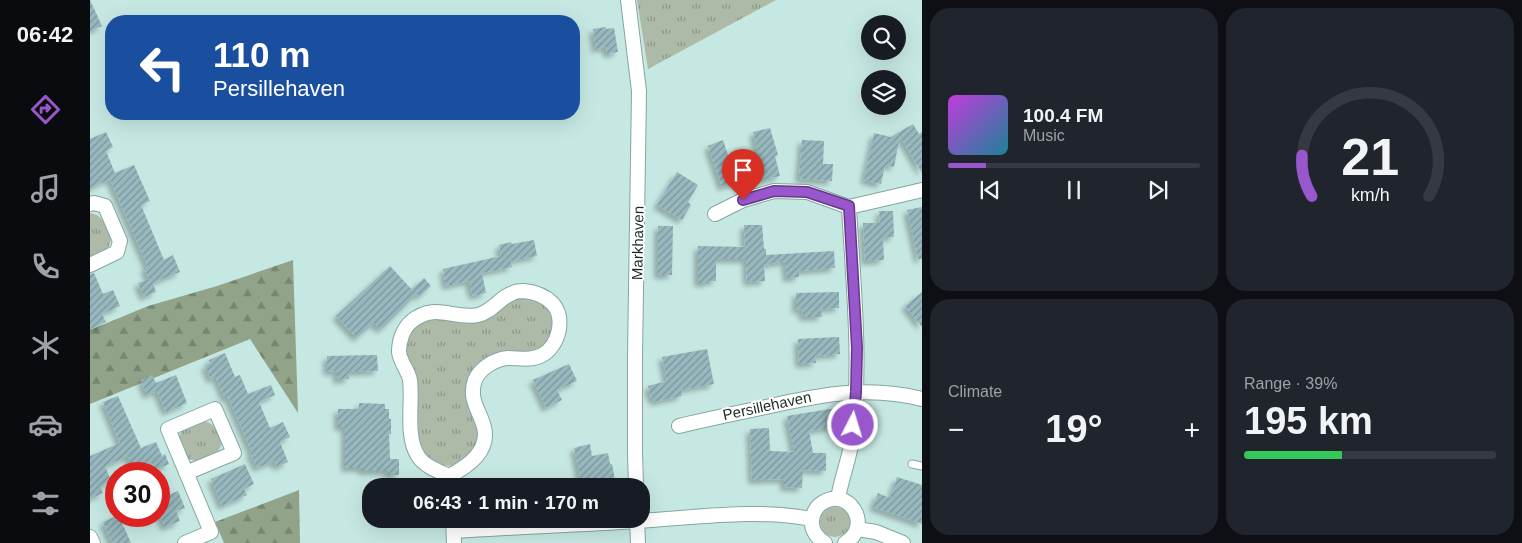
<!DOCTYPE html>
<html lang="en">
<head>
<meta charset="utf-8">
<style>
  :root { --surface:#171b24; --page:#20242c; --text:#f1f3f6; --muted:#9ea1a6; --line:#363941; --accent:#9957cd }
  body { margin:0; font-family:Helvetica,sans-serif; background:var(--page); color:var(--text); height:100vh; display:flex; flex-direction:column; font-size:19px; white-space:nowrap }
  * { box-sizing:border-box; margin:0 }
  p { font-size:16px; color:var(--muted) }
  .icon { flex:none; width:28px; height:28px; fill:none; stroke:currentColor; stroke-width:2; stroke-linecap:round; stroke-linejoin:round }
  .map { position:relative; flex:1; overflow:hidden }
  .details { display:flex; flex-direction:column; gap:8px; padding:8px; background:#0d0f14; width:600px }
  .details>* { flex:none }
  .guide { position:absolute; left:15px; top:15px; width:475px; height:105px; border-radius:20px; box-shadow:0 5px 20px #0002; background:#1a4fa0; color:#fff; overflow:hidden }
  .buttons { position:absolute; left:771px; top:15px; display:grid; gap:10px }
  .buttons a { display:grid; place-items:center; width:45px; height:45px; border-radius:50%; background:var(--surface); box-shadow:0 5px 20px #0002; font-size:25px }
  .speed { position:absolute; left:15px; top:462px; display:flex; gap:10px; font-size:25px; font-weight:700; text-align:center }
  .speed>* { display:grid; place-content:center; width:65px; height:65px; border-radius:50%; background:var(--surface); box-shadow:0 5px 20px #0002; line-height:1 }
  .speed .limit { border:8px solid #d22; background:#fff; color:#111 }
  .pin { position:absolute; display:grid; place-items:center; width:42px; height:42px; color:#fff; margin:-51px -21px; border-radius:50% 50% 50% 0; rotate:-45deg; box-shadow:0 0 5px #0007 }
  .pin .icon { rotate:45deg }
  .me { position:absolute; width:55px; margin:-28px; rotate:5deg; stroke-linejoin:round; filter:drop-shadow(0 0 4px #0008) }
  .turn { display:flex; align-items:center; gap:18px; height:105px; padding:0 25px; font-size:22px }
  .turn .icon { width:65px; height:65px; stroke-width:2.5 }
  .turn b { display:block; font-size:35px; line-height:42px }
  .big { font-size:38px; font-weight:700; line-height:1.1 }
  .details .widget { flex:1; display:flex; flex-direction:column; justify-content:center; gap:8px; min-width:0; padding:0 18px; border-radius:20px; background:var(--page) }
  .details .dial { align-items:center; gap:0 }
  .dial svg { height:130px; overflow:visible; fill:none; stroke:var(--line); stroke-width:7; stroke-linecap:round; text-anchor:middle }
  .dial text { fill:var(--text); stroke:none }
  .song { display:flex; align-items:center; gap:15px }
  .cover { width:60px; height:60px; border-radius:8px; background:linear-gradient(135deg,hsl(290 70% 55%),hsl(190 70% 35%)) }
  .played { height:5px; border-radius:2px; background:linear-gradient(90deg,var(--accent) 15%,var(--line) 15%) }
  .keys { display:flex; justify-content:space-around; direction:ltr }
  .heat { display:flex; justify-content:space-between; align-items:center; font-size:28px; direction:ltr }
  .charge { height:8px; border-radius:4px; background:linear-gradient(90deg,#34c759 39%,var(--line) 0) }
  .details .tiles { flex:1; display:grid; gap:8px; grid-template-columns:repeat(2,1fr) }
  .trip { position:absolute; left:272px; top:478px; width:288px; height:50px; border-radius:20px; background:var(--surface); box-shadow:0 5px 20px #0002; font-weight:700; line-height:50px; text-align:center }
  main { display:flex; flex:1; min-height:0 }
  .dock { display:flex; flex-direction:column; width:90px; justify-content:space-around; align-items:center; background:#090b0e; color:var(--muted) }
  .dock .icon { width:35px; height:35px }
  .dock .active { color:var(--accent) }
  .dock b { font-size:22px; color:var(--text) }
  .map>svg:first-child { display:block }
  .grass { fill:url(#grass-tufts) }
  .forest { fill:url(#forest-firs) }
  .building { fill:url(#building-hatch); filter:url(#shadow) }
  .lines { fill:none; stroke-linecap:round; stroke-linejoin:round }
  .service-casing { stroke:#85a5a1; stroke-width:9 }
  .minor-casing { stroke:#85a5a1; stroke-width:16 }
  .service { stroke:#fff; stroke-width:7 }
  .minor { stroke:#fff; stroke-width:14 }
  .route-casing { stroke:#633985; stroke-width:12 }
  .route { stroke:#9957cd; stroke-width:9 }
  .labels { text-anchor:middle; stroke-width:4; stroke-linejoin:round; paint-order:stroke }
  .street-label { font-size:15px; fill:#1c2928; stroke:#fff }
</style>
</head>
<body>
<main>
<nav class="dock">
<b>06:42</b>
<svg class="icon active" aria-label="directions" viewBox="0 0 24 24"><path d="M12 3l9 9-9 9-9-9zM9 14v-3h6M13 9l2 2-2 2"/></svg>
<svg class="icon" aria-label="music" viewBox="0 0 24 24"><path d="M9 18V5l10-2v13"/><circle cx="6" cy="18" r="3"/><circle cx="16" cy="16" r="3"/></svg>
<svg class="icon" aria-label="phone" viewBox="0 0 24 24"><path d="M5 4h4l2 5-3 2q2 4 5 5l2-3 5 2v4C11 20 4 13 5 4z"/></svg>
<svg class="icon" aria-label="climate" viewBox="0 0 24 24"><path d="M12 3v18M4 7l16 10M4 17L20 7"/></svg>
<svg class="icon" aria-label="car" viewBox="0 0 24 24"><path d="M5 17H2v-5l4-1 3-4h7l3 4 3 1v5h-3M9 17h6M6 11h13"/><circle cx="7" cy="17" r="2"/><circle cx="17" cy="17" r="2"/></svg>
<svg class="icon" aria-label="filters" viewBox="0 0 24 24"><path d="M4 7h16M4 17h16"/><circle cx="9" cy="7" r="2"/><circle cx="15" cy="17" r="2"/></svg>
</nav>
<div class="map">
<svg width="832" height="543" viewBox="0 0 832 543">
  <defs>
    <pattern id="grass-tufts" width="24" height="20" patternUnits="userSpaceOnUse" patternTransform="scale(1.25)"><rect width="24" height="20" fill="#adbaa8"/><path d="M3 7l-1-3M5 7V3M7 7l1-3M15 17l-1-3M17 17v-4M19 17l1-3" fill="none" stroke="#8c9789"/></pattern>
    <pattern id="forest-firs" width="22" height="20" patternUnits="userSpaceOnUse" patternTransform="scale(1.25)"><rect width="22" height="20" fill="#91a48a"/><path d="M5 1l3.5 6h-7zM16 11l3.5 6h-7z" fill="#768671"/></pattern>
    <pattern id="building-hatch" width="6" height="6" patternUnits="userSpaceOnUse" patternTransform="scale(1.25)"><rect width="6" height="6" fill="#97b8be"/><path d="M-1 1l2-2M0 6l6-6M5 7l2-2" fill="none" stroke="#7a969a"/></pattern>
    <filter id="shadow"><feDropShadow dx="-4" dy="4" stdDeviation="2.5" flood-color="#0004"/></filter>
  </defs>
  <rect width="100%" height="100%" fill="#c6e8e3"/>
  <!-- grass -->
  <g class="grass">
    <path d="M547 0H686L558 69Z"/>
    <path d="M0 213C15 215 29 238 15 251 11 254 5 256 0 258Z"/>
    <path d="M433 295C439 297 450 298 455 303 470 317 464 344 445 352 438 355 415 354 406 354L377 400 379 409 386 422 389 438 384 453 365 466 350 465 343 462 337 456 329 443 327 390 317 358 316 351 318 337 322 330 332 320 413 305Z"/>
    <path d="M114 421C128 424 139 443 125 454 122 456 118 457 114 459 106 461 103 462 96 457 94 452 90 446 89 441 87 428 105 424 114 421Z"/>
    <circle cx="745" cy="522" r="15"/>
  </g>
  <!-- forest -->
  <g class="forest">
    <path d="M203 260 208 413 160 339 0 404V330L58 306 127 286Z"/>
    <path d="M209 490 210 543H134L125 522Z"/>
  </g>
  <!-- building -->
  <g class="building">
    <path d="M0 0 12 26 0 31Z"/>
    <path d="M516 27V29L524 28 528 52 517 54 516 47 506 49 503 29Z"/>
    <path d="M823 124 829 134 832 132V173L810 136 804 167 795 165 791 184 774 180 784 133 801 137Z"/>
    <path d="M680 128 688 155 685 156 690 176 674 180 672 172 632 187 618 146 633 140 642 167 669 157 663 132Z"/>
    <path d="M16 132 23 147 16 151 25 173 44 165 60 201 51 205 74 260 83 255 90 272 63 283 66 292 54 297 48 283 59 279 54 268 58 267 20 179 0 188V139Z"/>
    <path d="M712 140 734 141 733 164H743L742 181 709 179Z"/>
    <path d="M587 172 608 185 598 202 601 205 592 220 567 205Z"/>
    <path d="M832 207V259H828L817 210Z"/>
    <path d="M789 211H803L804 237 793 238 794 260 775 261 773 223H790Z"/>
    <path d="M654 225H672L674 249H676V255L744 251 745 268 709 271V277L697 278 695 261 674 265 675 281 657 282 656 259H626V281H618V283H608V246L655 247Z"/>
    <path d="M568 226H583L582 275H568Z"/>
    <path d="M444 240 447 256 421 261 422 267 392 273 396 293 383 296 379 281 356 286 353 269 411 256 409 245 421 242 422 244Z"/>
    <path d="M300 266 324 292 322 289 334 278 341 286 329 297 327 294 291 330 284 323 267 338 246 316Z"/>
    <path d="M4 273 13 294 23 290 30 306 12 314 16 322 0 329V274Z"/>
    <path d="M749 292V308L731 309 732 317H713L712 309 706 310V293Z"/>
    <path d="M832 292V327L815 306Z"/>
    <path d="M749 337 750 354 725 356 726 363 709 364 708 339Z"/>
    <path d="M617 349 624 384 591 390 592 396 564 402 563 397 561 398 558 386 577 381 572 357Z"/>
    <path d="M135 353 145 377 150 375 158 394 181 385 185 395 169 402 180 428 193 422 200 437 190 442 198 462 187 467 184 461 167 468 160 453 162 452 138 397 135 398 126 377 121 380 115 366 120 363 119 360Z"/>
    <path d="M287 355 288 371 259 372V379L247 380V371L237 372V356Z"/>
    <path d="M479 364 487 381 467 390 472 400 456 408 443 380Z"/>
    <path d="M62 375 66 383 86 375 97 403 76 412 67 391 57 395 51 380Z"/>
    <path d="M28 396 51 448 66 442 72 456 75 454 79 464 65 470 62 463 44 471 38 456 15 466 21 481 10 486 13 493 0 499V456L30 443 13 402Z"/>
    <path d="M269 403 295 404V409H299V419H301V434H299L300 459H309V475H298V471H272V468H255V427H248V409H269Z"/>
    <path d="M746 408 749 426 719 431 723 453H736V471L713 470 712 488 694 487V479L662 480 660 429 679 428 680 451 704 452 697 416Z"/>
    <path d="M500 444 502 456 518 453 520 464H522L525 480 492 486 484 448Z"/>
    <path d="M155 464 164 484 154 489 157 495 132 506 121 479Z"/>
    <path d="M807 477 832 485V524L783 507 788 493 800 498Z"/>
    <path d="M88 491 95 508 86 511 90 521 75 527 69 514V499Z"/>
    <path d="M26 516H29L41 543H22L13 522Z"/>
  </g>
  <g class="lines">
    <!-- service casing -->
    <g class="service-casing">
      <path id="service" d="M822 464 832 466"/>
    </g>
    <!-- minor casing -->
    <g class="minor-casing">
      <g id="minor">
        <path d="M538 0 549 91 545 356V454L546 486"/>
        <path d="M0 204 4 203 15 206 30 241 27 252 0 265"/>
        <path d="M625 214 653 200 684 191 717 192 759 207 832 190"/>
        <path d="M434 291C445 292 454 295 462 303 476 317 469 346 452 355 441 361 430 358 418 358 405 359 390 368 385 380 378 399 390 411 394 427 400 451 377 467 359 476 348 471 334 466 328 456 315 436 323 402 320 380 318 370 310 362 309 352 309 341 313 328 322 321 345 302 364 320 388 315 402 312 410 297 423 293 426 291 431 291 434 291Z"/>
        <path d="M589 426C618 419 647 413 676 407 728 395 779 385 832 399"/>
        <path d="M748 499C751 479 759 460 762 440 772 364 763 283 759 207"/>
        <path d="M363 519 364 543"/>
        <path d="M547 519 548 543"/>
        <path d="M767 529 786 532 813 543"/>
        <path d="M364 531C425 527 486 525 547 521 605 518 664 508 722 519"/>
        <path d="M0 537 3 543"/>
        <path d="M95 543 121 532 78 429 125 409 144 453 96 473"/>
        <path d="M735 543C727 538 721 530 722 520 723 513 726 507 732 503 758 486 784 525 755 543"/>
      </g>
    </g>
    <!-- service -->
    <use href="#service" class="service"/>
    <!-- minor -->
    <use href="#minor" class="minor"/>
  </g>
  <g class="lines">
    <!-- route casing -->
    <g class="route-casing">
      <path id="route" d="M653 200 684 191 717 192 759 206 767 348 766 392 763 425"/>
    </g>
    <!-- route -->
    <use href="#route" class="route"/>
  </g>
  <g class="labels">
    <!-- street labels -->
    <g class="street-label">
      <text transform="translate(548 243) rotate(-89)" y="5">Markhaven</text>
      <text transform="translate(677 406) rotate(-12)" y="5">Persillehaven</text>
    </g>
  </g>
</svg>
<div class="buttons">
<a><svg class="icon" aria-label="search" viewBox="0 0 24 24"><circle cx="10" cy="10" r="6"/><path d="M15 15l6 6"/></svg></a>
<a><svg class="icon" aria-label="layers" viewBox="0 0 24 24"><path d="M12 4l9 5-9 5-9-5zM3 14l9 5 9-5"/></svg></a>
</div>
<div class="speed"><div class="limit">30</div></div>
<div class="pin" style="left:653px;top:200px;background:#d93025"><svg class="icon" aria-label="arrive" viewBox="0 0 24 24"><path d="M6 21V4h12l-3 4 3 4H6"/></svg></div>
<svg class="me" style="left:763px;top:425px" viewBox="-20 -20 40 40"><circle r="17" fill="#9957cd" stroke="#fff" stroke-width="3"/><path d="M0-11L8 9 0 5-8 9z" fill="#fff"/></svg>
<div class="trip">06:43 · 1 min · 170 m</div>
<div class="guide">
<div class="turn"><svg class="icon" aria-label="left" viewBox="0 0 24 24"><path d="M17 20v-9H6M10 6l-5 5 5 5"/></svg><div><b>110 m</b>Persillehaven</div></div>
</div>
</div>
<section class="details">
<div class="tiles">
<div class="widget">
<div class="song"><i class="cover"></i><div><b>100.4 FM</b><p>Music</p></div></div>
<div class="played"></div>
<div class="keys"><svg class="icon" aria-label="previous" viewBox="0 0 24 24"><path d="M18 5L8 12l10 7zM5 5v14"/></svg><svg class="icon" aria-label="pause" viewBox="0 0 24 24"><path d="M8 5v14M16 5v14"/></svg><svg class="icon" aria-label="next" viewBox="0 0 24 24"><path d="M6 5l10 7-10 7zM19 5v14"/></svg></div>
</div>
<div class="widget dial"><svg viewBox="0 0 100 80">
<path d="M14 69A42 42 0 1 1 86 69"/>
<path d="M14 69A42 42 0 0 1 8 44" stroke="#9957cd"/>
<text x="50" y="56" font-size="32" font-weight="700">21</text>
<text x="50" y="72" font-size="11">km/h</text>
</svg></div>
<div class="widget"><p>Climate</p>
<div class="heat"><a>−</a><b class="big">19°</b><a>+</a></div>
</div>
<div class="widget"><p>Range · 39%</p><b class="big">195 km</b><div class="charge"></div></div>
</div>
</section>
</main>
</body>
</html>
